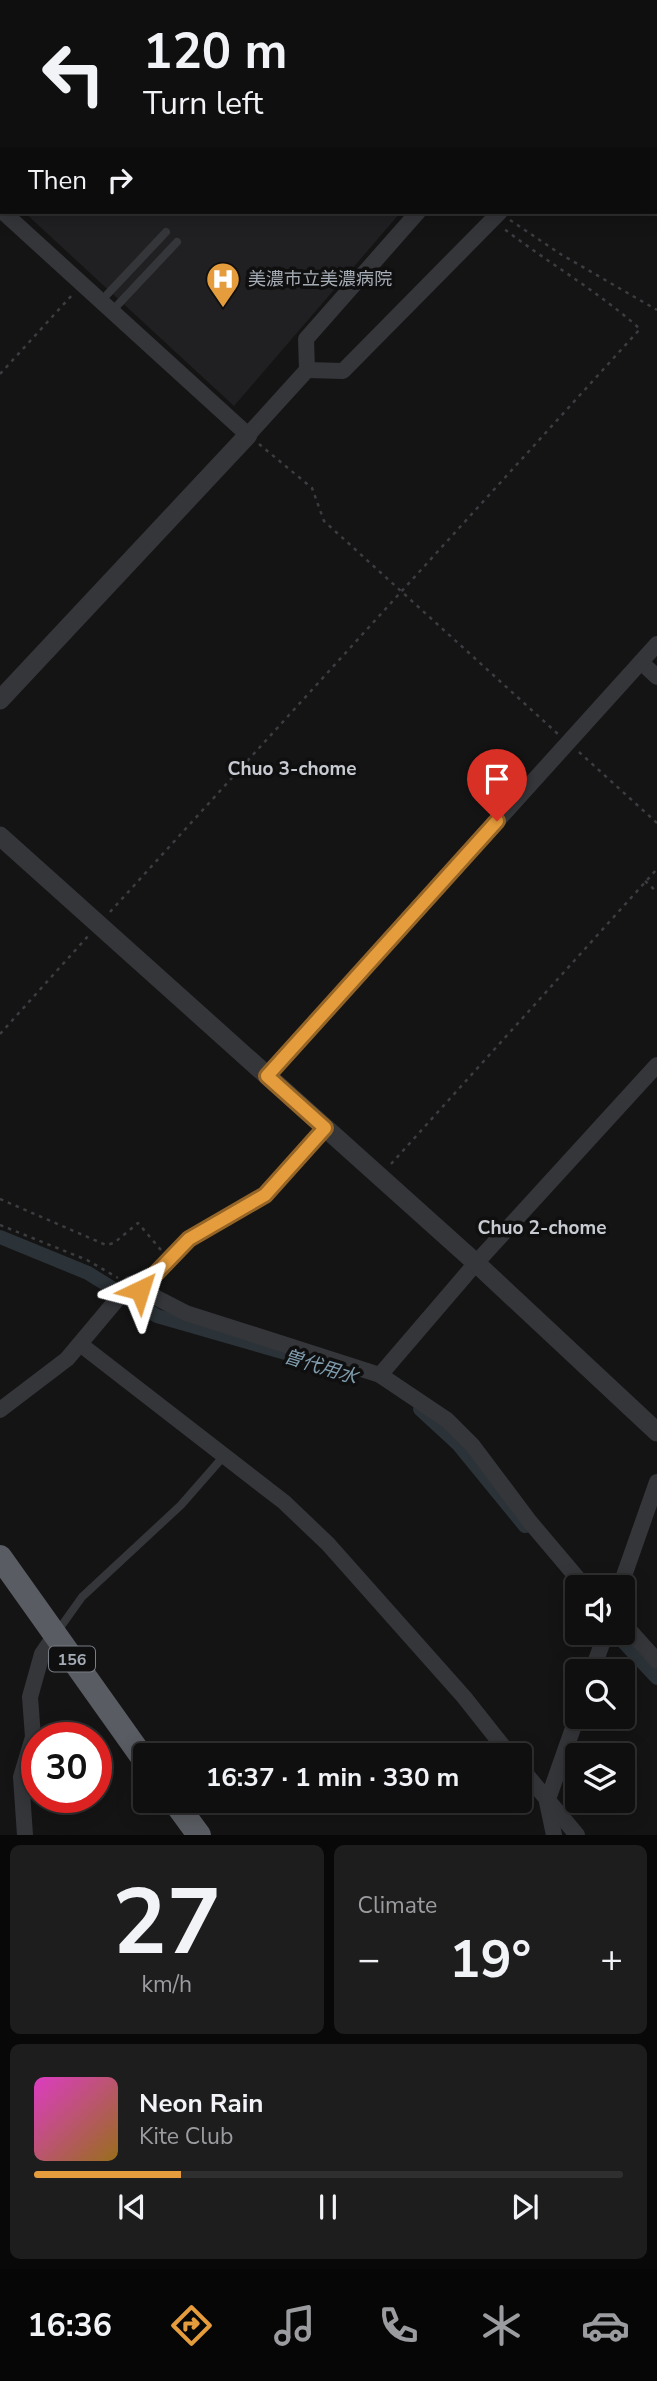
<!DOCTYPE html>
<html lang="en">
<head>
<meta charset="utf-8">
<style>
  :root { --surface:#0f0f10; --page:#1d1d1e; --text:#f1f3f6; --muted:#9b9c9f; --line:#2f2f30; --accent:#e59c3c }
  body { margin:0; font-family:"Nunito Sans","Noto Sans JP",sans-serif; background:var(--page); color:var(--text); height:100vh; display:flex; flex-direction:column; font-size:26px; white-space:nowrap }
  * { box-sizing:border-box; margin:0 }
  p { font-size:23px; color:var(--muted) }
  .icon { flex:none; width:38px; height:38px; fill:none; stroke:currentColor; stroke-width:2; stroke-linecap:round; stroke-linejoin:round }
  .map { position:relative; height:1835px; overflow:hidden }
  .drawer { display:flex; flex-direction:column; gap:10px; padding:10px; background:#080809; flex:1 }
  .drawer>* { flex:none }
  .guide { position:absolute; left:0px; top:0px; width:658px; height:214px; box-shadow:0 4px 18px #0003,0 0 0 2px var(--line); background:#0f0f10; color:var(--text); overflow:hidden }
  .tools { position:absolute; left:565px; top:1575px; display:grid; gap:14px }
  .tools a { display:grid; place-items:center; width:70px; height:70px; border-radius:7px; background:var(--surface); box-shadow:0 4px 18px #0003,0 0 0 2px var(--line); font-size:35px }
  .speed { position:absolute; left:21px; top:1722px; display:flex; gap:14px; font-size:35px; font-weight:700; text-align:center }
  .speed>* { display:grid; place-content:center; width:91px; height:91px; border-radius:50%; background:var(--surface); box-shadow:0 4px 18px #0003,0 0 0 2px var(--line); line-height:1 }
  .speed .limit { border:10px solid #d22; background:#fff; color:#111 }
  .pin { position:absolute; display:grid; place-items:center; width:60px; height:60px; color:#fff; margin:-72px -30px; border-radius:50% 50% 50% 0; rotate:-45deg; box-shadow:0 0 7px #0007 }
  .pin .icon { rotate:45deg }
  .me { position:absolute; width:77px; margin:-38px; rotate:41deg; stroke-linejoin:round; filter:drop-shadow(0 0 5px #0008) }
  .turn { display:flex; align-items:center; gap:24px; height:147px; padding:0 28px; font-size:32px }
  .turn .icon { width:91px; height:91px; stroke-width:2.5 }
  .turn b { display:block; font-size:49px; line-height:60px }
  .then { display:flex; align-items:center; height:66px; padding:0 28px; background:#0003; gap:14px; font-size:26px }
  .big { font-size:52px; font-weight:700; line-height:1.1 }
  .drawer .card { flex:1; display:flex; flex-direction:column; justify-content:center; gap:10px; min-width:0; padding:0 24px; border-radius:10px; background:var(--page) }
  .drawer .dial { align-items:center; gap:0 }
  .dial b { font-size:91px; line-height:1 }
  .song { display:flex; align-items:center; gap:21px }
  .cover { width:84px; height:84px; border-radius:10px; background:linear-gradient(135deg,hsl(310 70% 55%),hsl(40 70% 35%)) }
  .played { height:7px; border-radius:4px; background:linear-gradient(90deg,var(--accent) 25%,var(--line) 25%) }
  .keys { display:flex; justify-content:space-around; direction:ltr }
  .heat { display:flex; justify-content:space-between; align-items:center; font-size:38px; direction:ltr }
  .drawer .tiles { flex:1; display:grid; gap:10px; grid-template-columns:1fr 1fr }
  .card:last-child { grid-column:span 2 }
  .trip { position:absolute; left:133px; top:1743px; width:399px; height:70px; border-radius:7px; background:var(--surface); box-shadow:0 4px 18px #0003,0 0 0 2px var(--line); font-weight:700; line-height:70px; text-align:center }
  .dock { display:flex; height:112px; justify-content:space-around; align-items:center; background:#060606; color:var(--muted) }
  .dock .icon { width:49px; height:49px }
  .dock .active { color:var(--accent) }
  .dock b { font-size:32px; color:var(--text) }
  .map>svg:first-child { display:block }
  .built { fill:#202022 }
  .water { fill:#2b3338 }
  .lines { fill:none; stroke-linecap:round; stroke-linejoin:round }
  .canal { stroke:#2b3338; stroke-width:14 }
  .path { stroke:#3b3d41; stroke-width:2.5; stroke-dasharray:3.5 5; stroke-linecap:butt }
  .service { stroke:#35363a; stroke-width:8 }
  .minor { stroke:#35363a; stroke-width:16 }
  .tertiary { stroke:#35363a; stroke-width:19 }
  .trunk { stroke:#595c62; stroke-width:24 }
  .route-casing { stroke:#956527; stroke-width:18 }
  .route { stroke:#e59c3c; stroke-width:12 }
  .labels { text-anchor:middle; stroke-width:7; stroke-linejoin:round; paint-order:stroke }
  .shield { fill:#0f0f10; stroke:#797d84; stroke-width:2 }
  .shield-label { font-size:16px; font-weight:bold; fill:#a6acb5 }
  .poi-label { font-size:18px; fill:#a6acb5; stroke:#0f0f10; text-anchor:start }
  .neighbourhood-label { font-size:19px; font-weight:bold; fill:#c7cbd1; stroke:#0f0f10 }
  .water-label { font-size:19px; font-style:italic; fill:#7f9cad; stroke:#0f0f10 }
</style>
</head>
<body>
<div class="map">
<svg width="657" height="1835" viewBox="0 0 657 1835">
  <rect width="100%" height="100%" fill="#141415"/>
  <!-- built -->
  <path class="built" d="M24 212H401L234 406Z"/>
  <!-- water -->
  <path class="water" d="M410 0H550L554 2H411Z"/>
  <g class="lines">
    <!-- canal -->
    <g class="canal">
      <path d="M0 1237 88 1273 157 1316 303 1358"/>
      <path d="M420 1409 458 1444 525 1526"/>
      <path d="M615 1633 657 1678"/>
    </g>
    <!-- path -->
    <g class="path">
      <path d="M330 0 332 2"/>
      <path d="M510 220 562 255 657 310"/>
      <path d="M0 374 73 294"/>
      <path d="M259 444 312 488 324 521 558 734"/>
      <path d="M579 752 657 823"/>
      <path d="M645 881 657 892"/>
      <path d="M110 912 640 329C598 291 548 263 503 228"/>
      <path d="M0 1034 89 935"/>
      <path d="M391 1164 657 869"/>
      <path d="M0 1199 106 1245 114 1243 138 1223 161 1250"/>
      <path d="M0 1225 87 1260 118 1278"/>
    </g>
    <!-- service -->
    <g class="service">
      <path d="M101 301 166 232"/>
      <path d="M112 311 177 242"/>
      <path d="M57 1632 82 1597 181 1505 223 1457"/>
    </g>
    <!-- minor -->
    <g class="minor">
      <path d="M147 2 149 0"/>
      <path d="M0 165 2 163"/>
      <path d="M3 212 248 435 307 370"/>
      <path d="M418 212 306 339 307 370 343 371 500 212"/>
      <path d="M641 662 657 677"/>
      <path d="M267 1076 657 644"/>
      <path d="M140 1290 189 1239 265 1195 325 1128"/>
      <path d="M80 1344 284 1502 328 1544 464 1697 510 1755"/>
      <path d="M0 1410 67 1359 130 1284 186 1313 380 1375"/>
      <path d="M585 1587 530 1522 473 1446 447 1420 380 1375 476 1263 657 1065"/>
      <path d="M620 1587 657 1482"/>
      <path d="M623 1623 657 1661"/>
      <path d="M592 1671 606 1633"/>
      <path d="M520 1767 577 1835"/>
      <path d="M25 1835 21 1777 33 1737 30 1697 42 1654 55 1635"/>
      <path d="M554 1835 547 1802 578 1714"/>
    </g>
    <!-- tertiary -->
    <g class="tertiary">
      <path d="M0 700 248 435"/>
      <path d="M0 836 476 1263 657 1432"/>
    </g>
    <!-- trunk -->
    <g class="trunk">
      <path d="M0 1557 145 1761"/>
      <path d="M174 1801 199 1835"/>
    </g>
  </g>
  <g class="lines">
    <!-- route casing -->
    <g class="route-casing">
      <path id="route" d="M140 1290 189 1239 265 1195 325 1128 267 1076 497 821"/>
    </g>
    <!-- route -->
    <use href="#route" class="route"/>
  </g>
  <!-- icons -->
  <defs>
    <g id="hospital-pin" transform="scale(1.75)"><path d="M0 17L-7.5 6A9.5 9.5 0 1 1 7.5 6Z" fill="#e59c3c" stroke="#0f0f10"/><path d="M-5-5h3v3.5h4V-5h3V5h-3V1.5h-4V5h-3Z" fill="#fff"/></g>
  </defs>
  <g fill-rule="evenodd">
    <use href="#hospital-pin" x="223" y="279"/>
  </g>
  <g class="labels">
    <!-- shield labels -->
    <rect class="shield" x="49" y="1646.5" width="46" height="25" rx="5"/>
    <g class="shield-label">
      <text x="72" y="1665">156</text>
    </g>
    <!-- poi labels -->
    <g class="poi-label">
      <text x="248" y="285">美濃市立美濃病院</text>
    </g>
    <!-- neighbourhood labels -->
    <g class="neighbourhood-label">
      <text x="292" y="775">Chuo 3-chome</text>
      <text x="542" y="1234">Chuo 2-chome</text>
    </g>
    <!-- water labels -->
    <g class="water-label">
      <text transform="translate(321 1366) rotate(17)" y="7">曽代用水</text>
    </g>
  </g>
</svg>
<div class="tools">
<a><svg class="icon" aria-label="sound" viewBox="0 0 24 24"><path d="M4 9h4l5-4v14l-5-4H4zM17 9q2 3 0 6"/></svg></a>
<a><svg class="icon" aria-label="search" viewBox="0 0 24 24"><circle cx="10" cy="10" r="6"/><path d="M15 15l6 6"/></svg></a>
<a><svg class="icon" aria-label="layers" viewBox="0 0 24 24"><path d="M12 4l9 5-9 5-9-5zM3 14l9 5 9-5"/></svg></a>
</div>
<div class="speed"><div class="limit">30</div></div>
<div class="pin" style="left:497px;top:821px;background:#d93025"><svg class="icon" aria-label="arrive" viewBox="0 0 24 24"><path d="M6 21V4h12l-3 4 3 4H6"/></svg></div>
<svg class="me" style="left:140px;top:1290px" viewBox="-20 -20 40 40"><path d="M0-17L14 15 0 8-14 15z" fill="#e59c3c" stroke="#fff" stroke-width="4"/></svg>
<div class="trip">16:37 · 1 min · 330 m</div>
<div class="guide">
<div class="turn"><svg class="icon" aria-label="left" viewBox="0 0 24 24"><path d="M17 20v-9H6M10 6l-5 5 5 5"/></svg><div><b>120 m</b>Turn left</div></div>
<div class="then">Then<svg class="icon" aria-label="right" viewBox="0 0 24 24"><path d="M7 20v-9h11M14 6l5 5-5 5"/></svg></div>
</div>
</div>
<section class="drawer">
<div class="tiles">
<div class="card dial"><b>27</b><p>km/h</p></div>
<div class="card"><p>Climate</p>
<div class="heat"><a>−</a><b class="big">19°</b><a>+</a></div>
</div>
<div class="card">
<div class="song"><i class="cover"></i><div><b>Neon Rain</b><p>Kite Club</p></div></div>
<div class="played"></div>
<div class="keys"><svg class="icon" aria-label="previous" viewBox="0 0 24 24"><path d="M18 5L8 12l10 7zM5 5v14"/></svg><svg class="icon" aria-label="pause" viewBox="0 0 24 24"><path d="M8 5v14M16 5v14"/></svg><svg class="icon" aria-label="next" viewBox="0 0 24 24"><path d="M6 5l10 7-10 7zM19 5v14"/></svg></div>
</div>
</div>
</section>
<nav class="dock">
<b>16:36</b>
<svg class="icon active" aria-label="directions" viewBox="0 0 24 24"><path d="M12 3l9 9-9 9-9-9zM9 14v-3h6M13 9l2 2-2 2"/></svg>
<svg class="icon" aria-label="music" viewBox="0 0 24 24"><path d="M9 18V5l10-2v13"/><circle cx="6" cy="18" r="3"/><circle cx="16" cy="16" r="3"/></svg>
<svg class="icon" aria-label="phone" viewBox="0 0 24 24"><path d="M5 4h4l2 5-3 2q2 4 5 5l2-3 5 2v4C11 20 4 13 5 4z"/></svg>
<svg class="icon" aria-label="climate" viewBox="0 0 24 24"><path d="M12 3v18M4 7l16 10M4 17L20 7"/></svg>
<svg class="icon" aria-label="car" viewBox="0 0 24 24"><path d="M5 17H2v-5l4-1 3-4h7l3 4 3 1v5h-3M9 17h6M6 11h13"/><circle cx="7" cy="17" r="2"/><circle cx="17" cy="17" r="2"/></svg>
</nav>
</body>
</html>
